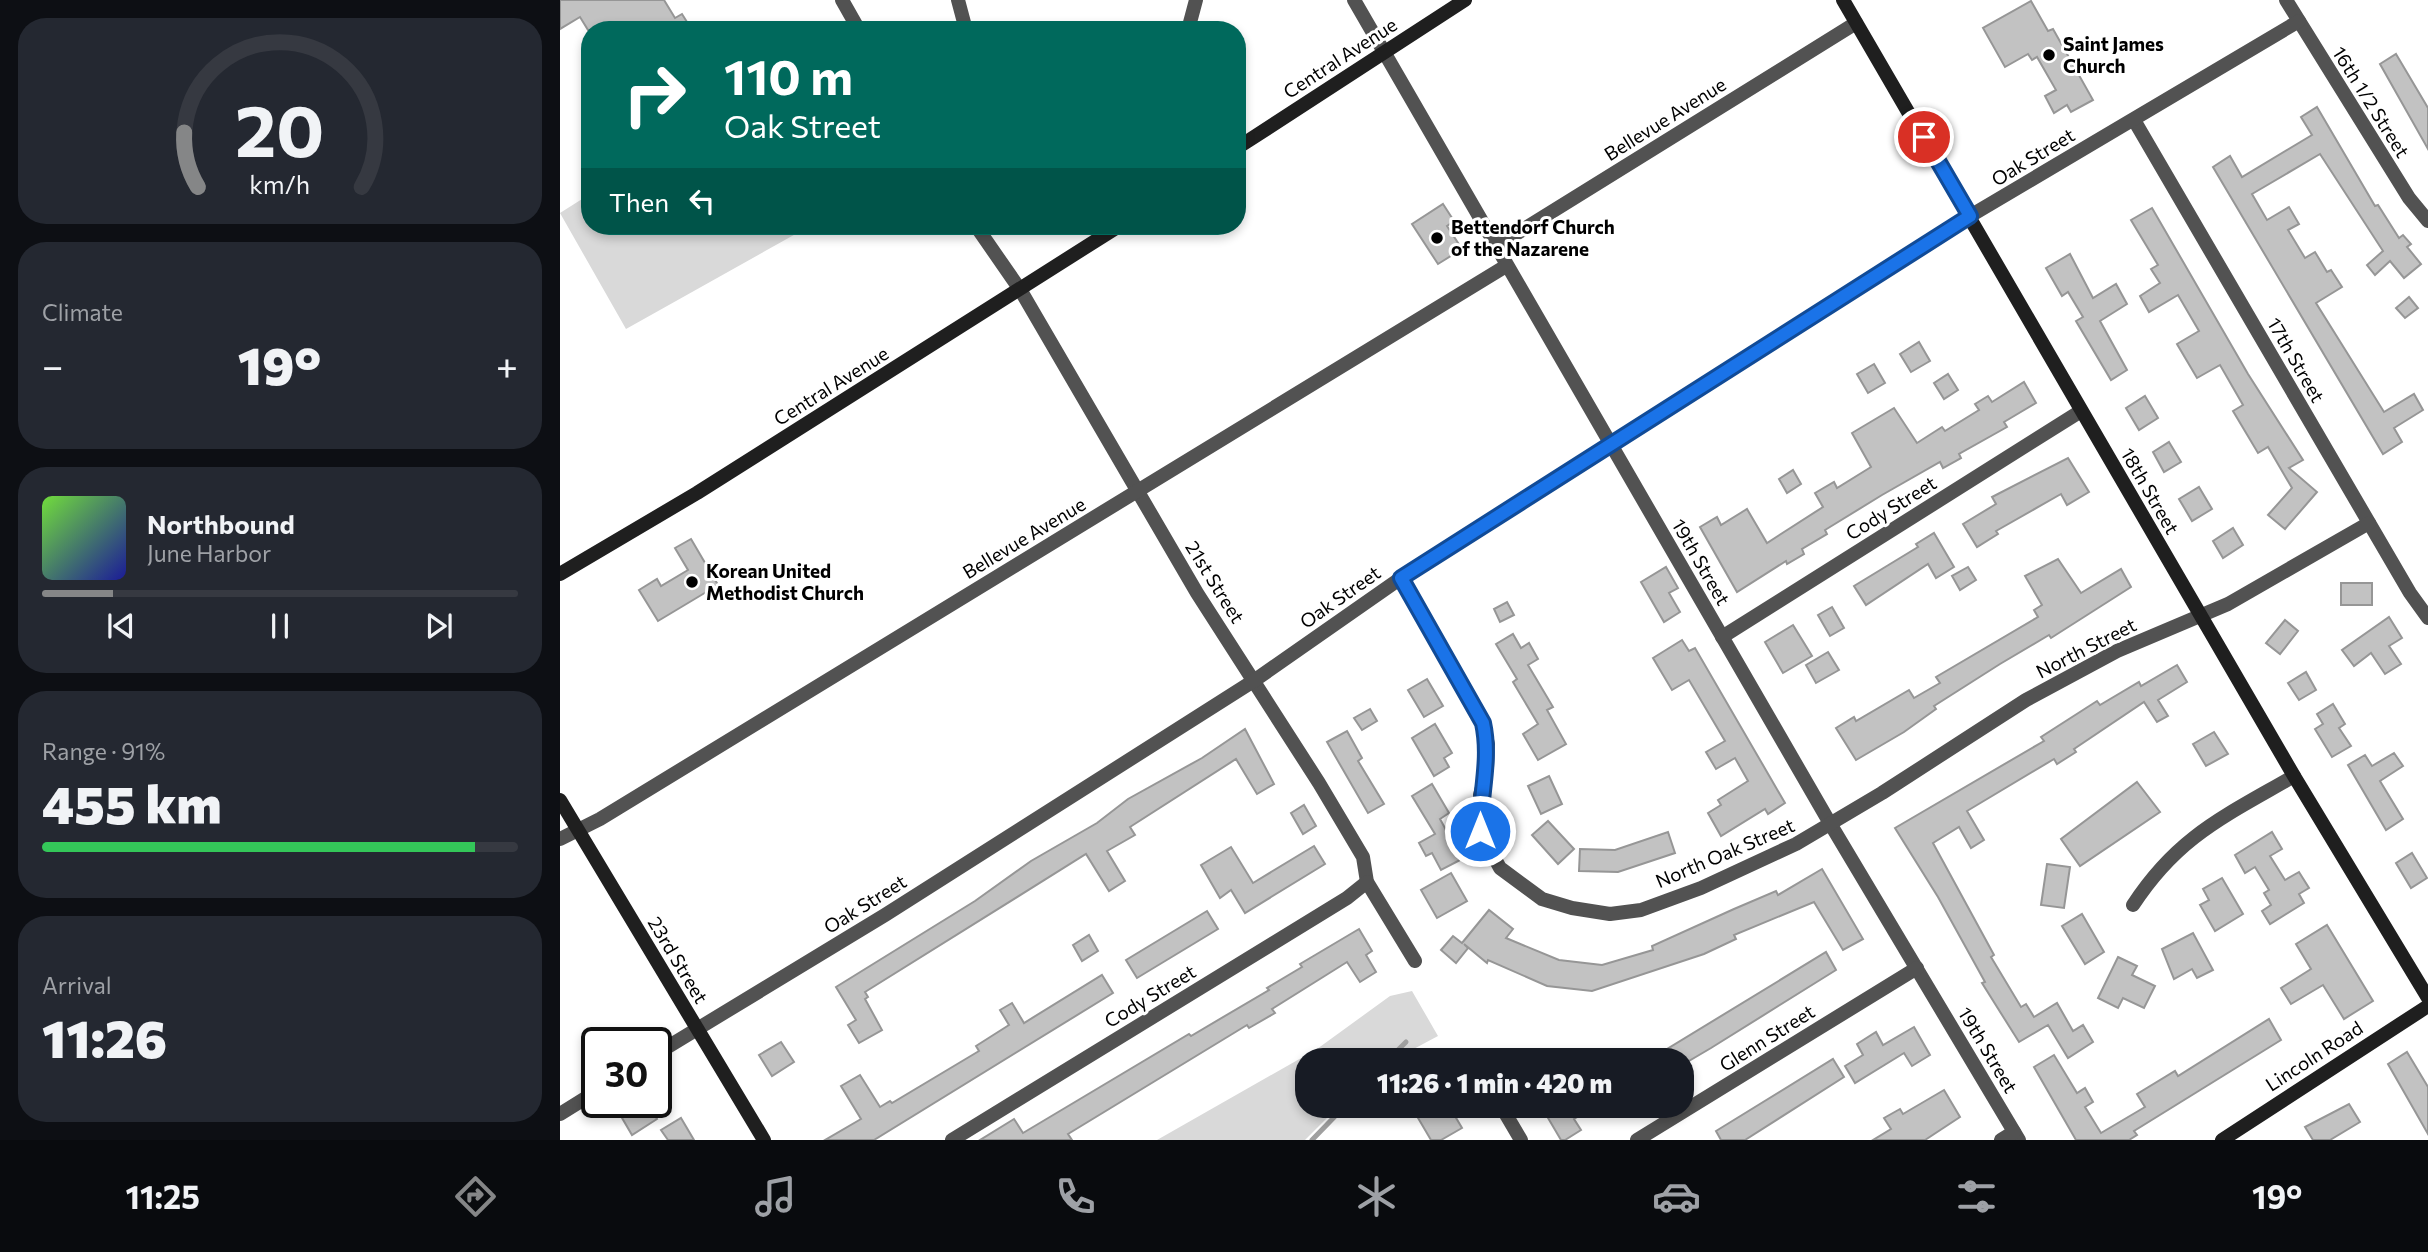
<!DOCTYPE html>
<html lang="en">
<head>
<meta charset="utf-8">
<style>
  :root { --surface:#171b24; --page:#242831; --text:#f1f3f6; --muted:#9ea1a6; --line:#363941; --accent:#858687 }
  body { margin:0; font-family:Commissioner,sans-serif; background:var(--page); color:var(--text); height:100vh; display:flex; flex-direction:column; font-size:26px; white-space:nowrap }
  * { box-sizing:border-box; margin:0 }
  p { font-size:23px; color:var(--muted) }
  .icon { flex:none; width:38px; height:38px; fill:none; stroke:currentColor; stroke-width:2; stroke-linecap:round; stroke-linejoin:round }
  .map { position:relative; flex:1; overflow:hidden }
  .panel { display:flex; flex-direction:column; gap:18px; padding:18px; background:#0d0f14; width:560px }
  .panel>* { flex:none }
  .banner { position:absolute; left:21px; top:21px; width:665px; height:214px; border-radius:28px; box-shadow:0 4px 10px #0003; background:#00695c; color:#fff; overflow:hidden }
  .speed { position:absolute; left:21px; top:1027px; display:flex; gap:14px; font-size:35px; font-weight:700; text-align:center }
  .speed>* { display:grid; place-content:center; width:91px; height:91px; border-radius:50%; background:var(--surface); box-shadow:0 4px 10px #0003; line-height:1 }
  .speed .limit { border:4px solid #111; border-radius:10px; background:#fff; color:#111 }
  .pin { position:absolute; display:grid; place-items:center; width:60px; height:60px; color:#fff; margin:-30px; border:4px solid #fff; border-radius:50%; box-shadow:0 2px 7px #0007 }
  .me { position:absolute; width:77px; margin:-38px; rotate:0deg; stroke-linejoin:round; filter:drop-shadow(0 0 5px #0008) }
  .turn { display:flex; align-items:center; gap:24px; height:147px; padding:0 28px; font-size:32px }
  .turn .icon { width:91px; height:91px; stroke-width:2.5 }
  .turn b { display:block; font-size:49px; line-height:60px }
  .then { display:flex; align-items:center; height:66px; padding:0 28px; background:#0003; gap:14px; font-size:26px }
  .big { font-size:52px; font-weight:800; line-height:1.1 }
  .panel .tile { flex:1; display:flex; flex-direction:column; justify-content:center; gap:10px; min-width:0; padding:0 24px; border-radius:28px; background:var(--page) }
  .panel .dial { align-items:center; gap:0 }
  .dial svg { height:182px; overflow:visible; fill:none; stroke:var(--line); stroke-width:7; stroke-linecap:round; text-anchor:middle }
  .dial text { fill:var(--text); stroke:none }
  .song { display:flex; align-items:center; gap:21px }
  .cover { width:84px; height:84px; border-radius:10px; background:linear-gradient(135deg,hsl(100 70% 55%),hsl(240 70% 35%)) }
  .played { height:7px; border-radius:4px; background:linear-gradient(90deg,var(--accent) 15%,var(--line) 15%) }
  .keys { display:flex; justify-content:space-around; direction:ltr }
  .heat { display:flex; justify-content:space-between; align-items:center; font-size:38px; direction:ltr }
  .charge { height:10px; border-radius:5px; background:linear-gradient(90deg,#34c759 91%,var(--line) 0) }
  .trip { position:absolute; left:735px; top:1048px; width:399px; height:70px; border-radius:28px; background:var(--surface); box-shadow:0 4px 10px #0003; font-weight:800; line-height:70px; text-align:center }
  .tab-bar { display:flex; height:112px; justify-content:space-around; align-items:center; background:#090b0e; color:var(--muted) }
  .tab-bar .icon { width:49px; height:49px }
  .tab-bar .current { color:var(--accent) }
  .tab-bar b { font-size:32px; color:var(--text) }
  main { display:flex; flex:1; min-height:0 }
  .map>svg:first-child { display:block }
  .green { fill:#d9d9d9 }
  .lines { fill:none; stroke-linecap:round; stroke-linejoin:round }
  .stream { stroke:#a0a0a0; stroke-width:5 }
  .building { fill:#c2c2c2; stroke:#969696; stroke-width:2 }
  .street { stroke:#525252; stroke-width:14 }
  .secondary { stroke:#1f1f1f; stroke-width:14 }
  .route-casing { stroke:#114b97; stroke-width:18 }
  .route { stroke:#1a73e8; stroke-width:12 }
  .poi-dot { fill:#000; stroke:#fff; stroke-width:2.5 }
  .labels { text-anchor:middle; stroke-width:6; stroke-linejoin:round; paint-order:stroke }
  .poi-label { font-size:19px; font-weight:bold; fill:#000; stroke:#fff; text-anchor:start }
  .street-label { font-size:19px; fill:#000; stroke:#fff }
</style>
</head>
<body>
<main>
<section class="panel">
<div class="tile dial"><svg viewBox="0 0 100 80">
<path d="M14 69A42 42 0 1 1 86 69"/>
<path d="M14 69A42 42 0 0 1 8 45" stroke="#858687"/>
<text x="50" y="56" font-size="32" font-weight="700">20</text>
<text x="50" y="72" font-size="11">km/h</text>
</svg></div>
<div class="tile"><p>Climate</p>
<div class="heat"><a>−</a><b class="big">19°</b><a>+</a></div>
</div>
<div class="tile">
<div class="song"><i class="cover"></i><div><b>Northbound</b><p>June Harbor</p></div></div>
<div class="played"></div>
<div class="keys"><svg class="icon" aria-label="previous" viewBox="0 0 24 24"><path d="M18 5L8 12l10 7zM5 5v14"/></svg><svg class="icon" aria-label="pause" viewBox="0 0 24 24"><path d="M8 5v14M16 5v14"/></svg><svg class="icon" aria-label="next" viewBox="0 0 24 24"><path d="M6 5l10 7-10 7zM19 5v14"/></svg></div>
</div>
<div class="tile"><p>Range · 91%</p><b class="big">455 km</b><div class="charge"></div></div>
<div class="tile"><p>Arrival</p><b class="big">11:26</b></div>
</section>
<div class="map">
<svg width="1868" height="1140" viewBox="0 0 1868 1140">
  <rect width="100%" height="100%" fill="#fff"/>
  <!-- green -->
  <g class="green">
    <path d="M30 194V226H250L66 329 0 213Z"/>
    <path d="M852 991 878 1036 833 1060H747V1106H779L745 1140H597L757 1049 830 996Z"/>
  </g>
  <g class="lines">
    <!-- stream -->
    <g class="stream">
      <path d="M828 1060 846 1042"/>
      <path d="M752 1140 785 1106"/>
    </g>
  </g>
  <!-- building -->
  <g class="building">
    <path d="M0 0H104L115 18 122 14 132 30H28L20 17 0 29Z"/>
    <path d="M1471 1 1488 31 1493 29 1533 100 1511 112 1507 105 1494 113 1485 96 1496 90 1477 57 1472 60 1468 54 1445 67 1423 28Z"/>
    <path d="M1836 54 1868 108V149L1820 64Z"/>
    <path d="M1757 107 1815 206 1818 205 1839 238 1843 235 1851 244 1847 247 1861 264 1844 278 1830 261 1815 275 1807 265 1823 251 1760 154 1692 194 1707 220 1729 207 1739 224 1728 230 1745 258 1755 252 1767 272 1771 270 1782 287 1756 303 1824 412 1854 394 1863 410 1834 428 1842 442 1823 454 1653 167 1670 156 1682 177 1752 135 1741 117Z"/>
    <path d="M883 204 894 221 887 226 902 249 878 264 852 224Z"/>
    <path d="M1592 208 1688 374 1743 460 1729 468 1757 492 1725 529 1708 515 1732 488 1708 447 1698 453 1673 411 1683 405 1660 365 1637 378 1617 344 1639 331 1618 295 1589 312 1580 296 1600 283 1591 269 1598 265 1571 220Z"/>
    <path d="M1510 254 1533 298 1556 284 1567 304 1540 321 1567 370 1551 380 1516 321 1523 317 1508 292 1502 296 1486 268Z"/>
    <path d="M1849 297 1858 308 1845 318 1836 308Z"/>
    <path d="M1359 342 1370 361 1351 372 1340 354Z"/>
    <path d="M1314 364 1325 383 1308 393 1297 374Z"/>
    <path d="M1388 374 1398 390 1384 399 1374 383Z"/>
    <path d="M1464 382 1476 403 1444 422 1447 427 1399 454 1401 458 1383 468 1380 462 1322 495 1265 530 1267 534 1242 549 1244 554 1227 564 1226 561 1177 592 1140 527 1157 517 1161 525 1187 509 1207 543 1263 507 1255 493 1274 482 1277 488 1311 467 1292 433 1334 408 1357 443 1382 427 1385 431 1419 410 1415 404 1428 396 1432 402Z"/>
    <path d="M1585 396 1598 418 1579 430 1566 408Z"/>
    <path d="M1609 442 1621 462 1604 472 1593 452Z"/>
    <path d="M1508 458 1529 492 1507 505 1501 494 1436 531 1438 534 1417 547 1403 524 1436 504 1432 497Z"/>
    <path d="M1233 470 1241 484 1227 493 1219 479Z"/>
    <path d="M1639 487 1652 509 1632 521 1619 499Z"/>
    <path d="M1673 528 1683 545 1663 558 1653 541Z"/>
    <path d="M1374 533 1394 567 1376 578 1368 564 1306 605 1294 586 1358 547 1356 544Z"/>
    <path d="M131 539 158 585 98 621 79 590 97 579 101 586 128 570 115 548Z"/>
    <path d="M1498 559 1521 593 1561 569 1571 587 1491 638 1489 635 1440 664 1374 706 1376 709 1344 732 1296 760 1276 728 1294 717 1296 721 1349 690 1354 698 1380 683 1376 677 1478 617 1474 610 1482 605 1465 576Z"/>
    <path d="M1106 567 1118 588 1109 593 1120 612 1104 622 1081 582Z"/>
    <path d="M1408 567 1416 580 1400 590 1392 576Z"/>
    <rect x="1781" y="583" width="31" height="22"/>
    <path d="M947 602 954 615 940 622 934 609Z"/>
    <path d="M1272 607 1284 628 1270 636 1258 615Z"/>
    <path d="M1829 617 1842 638 1829 646 1841 664 1825 674 1811 653 1794 666 1782 650Z"/>
    <path d="M1725 620 1738 631 1720 654 1706 643Z"/>
    <path d="M1233 625 1252 656 1223 673 1205 642Z"/>
    <path d="M953 634 961 648 969 643 978 659 968 665 993 707 987 710 1006 744 978 760 963 734 978 724 953 682 957 679 936 644Z"/>
    <path d="M1122 640 1129 651 1135 648 1225 803 1208 814 1205 809 1161 836 1148 813 1161 805 1158 800 1188 781 1175 758 1156 769 1146 752 1165 741 1129 680 1112 690 1093 658Z"/>
    <path d="M1268 652 1279 670 1256 683 1246 665Z"/>
    <path d="M1617 665 1627 682 1598 700 1608 716 1597 722 1584 702 1514 749 1516 752 1497 764 1494 759 1407 811 1424 840 1411 848 1399 827 1373 843 1434 955 1431 957 1461 1007 1466 1004 1474 1017 1497 1003 1513 1031 1523 1025 1533 1042 1508 1058 1488 1025 1459 1042 1422 983 1425 982 1378 897 1335 828 1484 741 1481 737 1537 701 1540 705 1579 682 1581 686Z"/>
    <path d="M1746 672 1756 690 1739 700 1728 683Z"/>
    <path d="M867 679 883 706 864 717 848 690Z"/>
    <path d="M1773 704 1785 724 1779 728 1791 746 1772 757 1755 729 1763 724 1757 714Z"/>
    <path d="M810 709 817 721 802 730 794 718Z"/>
    <path d="M875 724 892 753 884 758 889 767 874 776 852 738Z"/>
    <path d="M685 729 714 784 697 794 676 759 570 827 575 835 547 851 565 881 549 891 526 854 305 992 308 997 305 999 322 1030 299 1043 288 1025 296 1020 276 987 415 901 471 861 537 823 568 799 642 758Z"/>
    <path d="M787 731 802 758 798 761 824 804 808 813 767 742Z"/>
    <path d="M1654 732 1668 754 1646 766 1633 744Z"/>
    <path d="M1834 753 1843 766 1820 781 1843 819 1826 830 1788 765 1805 755 1812 766Z"/>
    <path d="M989 776 1002 804 981 814 968 786Z"/>
    <path d="M1577 782 1600 812 1520 866 1501 839Z"/>
    <path d="M872 784 889 813 880 819 902 859 881 870 872 853 866 856 859 843 875 834 852 796Z"/>
    <path d="M744 805 756 826 743 834 731 813Z"/>
    <path d="M988 821 1014 849 998 864 972 835Z"/>
    <path d="M1108 832 1115 853 1058 872 1019 871 1020 849 1055 850Z"/>
    <path d="M1712 832 1722 849 1710 856 1725 880 1739 872 1749 888 1739 894 1744 903 1710 924 1702 911 1711 905 1704 893 1709 890 1695 867 1685 873 1675 855Z"/>
    <path d="M754 846 765 864 685 913 671 890 660 898 641 865 671 847 693 883Z"/>
    <path d="M1852 853 1867 878 1851 888 1836 863Z"/>
    <path d="M1487 864 1510 867 1504 908 1481 905Z"/>
    <path d="M1262 869 1303 939 1283 950 1254 902 1174 935 1176 939 1144 954 1032 991 987 986 928 960 927 963 904 944 908 948 896 963 881 950 893 936 902 943 929 910 953 929 946 938 999 960 1042 965 1093 950 1092 946 1174 909 1216 891 1218 895Z"/>
    <path d="M891 873 907 901 877 918 861 890Z"/>
    <path d="M1662 878 1683 914 1655 931 1640 905 1649 900 1643 889Z"/>
    <path d="M647 911 658 929 577 978 566 960Z"/>
    <path d="M1522 914 1544 952 1525 964 1502 926Z"/>
    <path d="M1767 925 1813 1001 1784 1019 1763 985 1731 1004 1721 988 1751 969 1736 944Z"/>
    <path d="M799 929 812 951 806 955 816 972 800 982 787 962 712 1009 715 1013 689 1028 687 1025 508 1134 512 1140H420L454 1119 463 1133 629 1034 631 1036 709 990 707 988 742 967 740 964Z"/>
    <path d="M1633 933 1653 970 1637 978 1632 969 1614 979 1602 949Z"/>
    <path d="M529 935 538 951 522 961 513 945Z"/>
    <path d="M1266 952 1276 970 1151 1048 1122 1065V1060H1089Z"/>
    <path d="M1558 957 1577 966 1572 975 1595 986 1584 1008 1563 998 1558 1008 1538 998Z"/>
    <path d="M542 975 553 993 314 1140H265L301 1119 281 1086 300 1075 320 1107 330 1101 332 1103 419 1051 416 1046 449 1025 440 1010 452 1003 464 1023Z"/>
    <path d="M1709 1019 1721 1040 1574 1131 1577 1135 1569 1140H1516L1474 1067 1494 1055 1517 1093 1525 1088 1533 1102 1525 1107 1541 1133 1585 1107 1577 1094 1615 1071 1618 1076Z"/>
    <path d="M1354 1027 1370 1055 1352 1066 1344 1053 1295 1083 1285 1066 1303 1055 1297 1044 1316 1032 1323 1045Z"/>
    <path d="M221 1042 234 1062 212 1076 199 1055Z"/>
    <path d="M1847 1052 1868 1087V1134L1828 1064Z"/>
    <path d="M1273 1059 1284 1077 1185 1140H1161L1156 1131Z"/>
    <path d="M1384 1090 1400 1117 1365 1140H1313L1331 1129 1324 1118 1340 1109 1343 1114Z"/>
    <path d="M72 1102H87L97 1119 72 1135 58 1111Z"/>
    <path d="M1789 1104 1800 1122 1770 1140H1753L1745 1127Z"/>
    <path d="M851 1106H889L902 1128 881 1140H871Z"/>
    <path d="M981 1106H1036L1014 1119 1021 1130 1005 1140H1001Z"/>
    <path d="M121 1118 134 1140H108L101 1130Z"/>
  </g>
  <g class="lines">
    <!-- street -->
    <g class="street">
      <path d="M282 0 299 30"/>
      <path d="M398 0 406 30"/>
      <path d="M794 0 1271 825 1459 1140"/>
      <path d="M1726 0 1849 198 1868 221"/>
      <path d="M628 30 636 0"/>
      <path d="M1574 120 1850 593 1868 618"/>
      <path d="M416 226 461 291 637 593 759 783 803 857 807 882 855 961"/>
      <path d="M935 247 1296 23"/>
      <path d="M841 578 923 723 928 744 927 768 920 795V831L940 868 982 899 1012 908 1050 914 1081 910 1141 888 1236 844 1322 793 1466 700 1557 651 1668 604 1809 523"/>
      <path d="M1162 637 1521 411"/>
      <path d="M0 839 40 819 946 266"/>
      <path d="M1573 905C1618 836 1665 816 1734 776"/>
      <path d="M96 1054 325 915 695 680 841 578 1410 216 1739 21"/>
      <path d="M941 1106 961 1140"/>
      <path d="M0 1114 37 1091"/>
      <path d="M392 1140 787 898 807 882"/>
      <path d="M1077 1140 1357 968"/>
      <path d="M1441 1140 1454 1132"/>
    </g>
    <!-- secondary -->
    <g class="secondary">
      <path d="M1283 0 1734 776 1868 998"/>
      <path d="M677 148 905 0"/>
      <path d="M0 574 137 493 559 226"/>
      <path d="M0 800 204 1140"/>
      <path d="M1662 1140 1868 1006"/>
    </g>
  </g>
  <g class="lines">
    <!-- route casing -->
    <g class="route-casing">
      <path id="route" d="M920 831C920 794 931 760 923 723L841 578 1410 216 1364 137"/>
    </g>
    <!-- route -->
    <use href="#route" class="route"/>
  </g>
  <!-- markers -->
  <g class="poi-dot">
    <circle cx="1489" cy="55" r="7"/>
    <circle cx="877" cy="238" r="7"/>
    <circle cx="132" cy="582" r="7"/>
  </g>
  <g class="labels">
    <!-- poi labels -->
    <g class="poi-label">
      <text x="1503" y="51">Saint James<tspan x="1503" dy="22">Church</tspan></text>
      <text x="891" y="234">Bettendorf Church<tspan x="891" dy="22">of the Nazarene</tspan></text>
      <text x="146" y="578">Korean United<tspan x="146" dy="22">Methodist Church</tspan></text>
    </g>
    <!-- street labels -->
    <g class="street-label">
      <text transform="translate(780 58) rotate(-33)" y="7">Central Avenue</text>
      <text transform="translate(1811 102) rotate(58)" y="7">16th 1/2 Street</text>
      <text transform="translate(1105 119) rotate(-32)" y="7">Bellevue Avenue</text>
      <text transform="translate(1473 157) rotate(-31)" y="7">Oak Street</text>
      <text transform="translate(1736 360) rotate(60)" y="7">17th Street</text>
      <text transform="translate(271 386) rotate(-32)" y="7">Central Avenue</text>
      <text transform="translate(1590 491) rotate(60)" y="7">18th Street</text>
      <text transform="translate(1331 508) rotate(-32)" y="7">Cody Street</text>
      <text transform="translate(464 538) rotate(-31)" y="7">Bellevue Avenue</text>
      <text transform="translate(1141 562) rotate(60)" y="7">19th Street</text>
      <text transform="translate(655 582) rotate(58)" y="7">21st Street</text>
      <text transform="translate(780 597) rotate(-35)" y="7">Oak Street</text>
      <text transform="translate(1526 648) rotate(-27)" y="7">North Street</text>
      <text transform="translate(1165 853) rotate(-23)" y="7">North Oak Street</text>
      <text transform="translate(305 904) rotate(-32)" y="7">Oak Street</text>
      <text transform="translate(118 960) rotate(59)" y="7">23rd Street</text>
      <text transform="translate(590 996) rotate(-31)" y="7">Cody Street</text>
      <text transform="translate(1207 1038) rotate(-32)" y="7">Glenn Street</text>
      <text transform="translate(1428 1050) rotate(59)" y="7">19th Street</text>
      <text transform="translate(1754 1056) rotate(-33)" y="7">Lincoln Road</text>
    </g>
  </g>
</svg>
<div class="speed"><div class="limit">30</div></div>
<div class="pin" style="left:1364px;top:137px;background:#d93025"><svg class="icon" aria-label="arrive" viewBox="0 0 24 24"><path d="M6 21V4h12l-3 4 3 4H6"/></svg></div>
<svg class="me" style="left:920px;top:831px" viewBox="-20 -20 40 40"><circle r="17" fill="#1a73e8" stroke="#fff" stroke-width="3"/><path d="M0-11L8 9 0 5-8 9z" fill="#fff"/></svg>
<div class="trip">11:26 · 1 min · 420 m</div>
<div class="banner">
<div class="turn"><svg class="icon" aria-label="right" viewBox="0 0 24 24"><path d="M7 20v-9h11M14 6l5 5-5 5"/></svg><div><b>110 m</b>Oak Street</div></div>
<div class="then">Then<svg class="icon" aria-label="left" viewBox="0 0 24 24"><path d="M17 20v-9H6M10 6l-5 5 5 5"/></svg></div>
</div>
</div>
</main>
<nav class="tab-bar">
<b>11:25</b>
<svg class="icon current" aria-label="directions" viewBox="0 0 24 24"><path d="M12 3l9 9-9 9-9-9zM9 14v-3h6M13 9l2 2-2 2"/></svg>
<svg class="icon" aria-label="music" viewBox="0 0 24 24"><path d="M9 18V5l10-2v13"/><circle cx="6" cy="18" r="3"/><circle cx="16" cy="16" r="3"/></svg>
<svg class="icon" aria-label="phone" viewBox="0 0 24 24"><path d="M5 4h4l2 5-3 2q2 4 5 5l2-3 5 2v4C11 20 4 13 5 4z"/></svg>
<svg class="icon" aria-label="climate" viewBox="0 0 24 24"><path d="M12 3v18M4 7l16 10M4 17L20 7"/></svg>
<svg class="icon" aria-label="car" viewBox="0 0 24 24"><path d="M5 17H2v-5l4-1 3-4h7l3 4 3 1v5h-3M9 17h6M6 11h13"/><circle cx="7" cy="17" r="2"/><circle cx="17" cy="17" r="2"/></svg>
<svg class="icon" aria-label="filters" viewBox="0 0 24 24"><path d="M4 7h16M4 17h16"/><circle cx="9" cy="7" r="2"/><circle cx="15" cy="17" r="2"/></svg>
<b>19°</b>
</nav>
</body>
</html>
